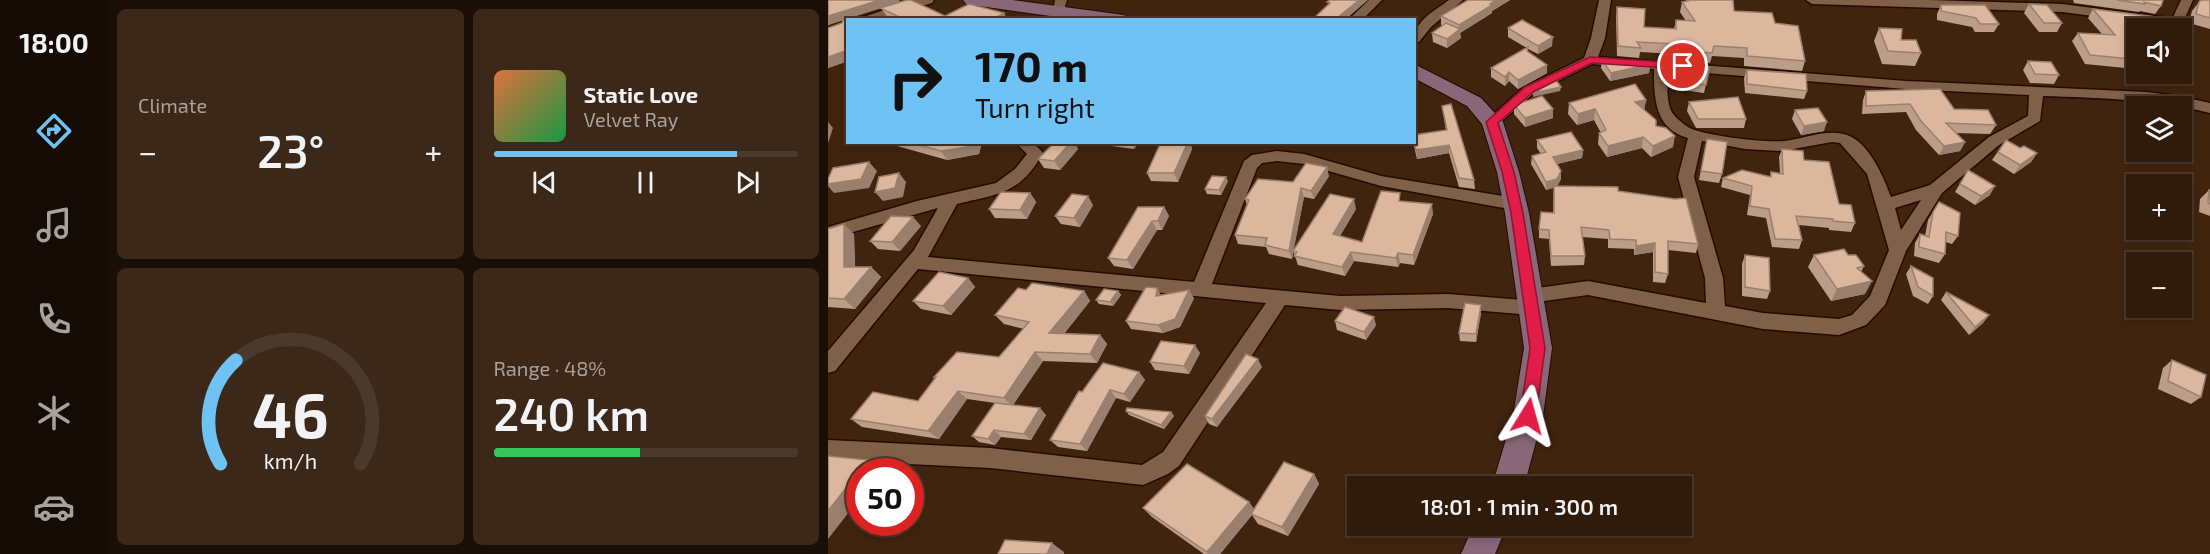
<!DOCTYPE html>
<html lang="en">
<head>
<meta charset="utf-8">
<style>
  :root { --surface:#301b0a; --page:#3c2818; --text:#f1f3f6; --muted:#a8a19c; --line:#4b392b; --accent:#6fc2f4 }
  body { margin:0; font-family:"Exo 2",sans-serif; background:var(--page); color:var(--text); height:100vh; display:flex; flex-direction:column; font-size:22px; white-space:nowrap }
  * { box-sizing:border-box; margin:0 }
  p { font-size:20px; color:var(--muted) }
  .icon { flex:none; width:33px; height:33px; fill:none; stroke:currentColor; stroke-width:2; stroke-linecap:round; stroke-linejoin:round }
  .map { position:relative; flex:1; overflow:hidden }
  .drawer { display:flex; flex-direction:column; gap:9px; padding:9px; background:#1a0f06; width:720px }
  .drawer>* { flex:none }
  .guide { position:absolute; left:18px; top:18px; width:570px; height:126px; border-radius:0px; box-shadow:0 3px 9px #0003,0 0 0 2px var(--line); background:#6fc2f4; color:#111; overflow:hidden }
  .controls { position:absolute; left:1298px; top:18px; display:grid; gap:12px }
  .controls a { display:grid; place-items:center; width:66px; height:66px; border-radius:0px; background:var(--surface); box-shadow:0 3px 9px #0003,0 0 0 2px var(--line); font-size:30px }
  .speed { position:absolute; left:18px; top:458px; display:flex; gap:12px; font-size:30px; font-weight:700; text-align:center }
  .speed>* { display:grid; place-content:center; width:78px; height:78px; border-radius:50%; background:var(--surface); box-shadow:0 3px 9px #0003,0 0 0 2px var(--line); line-height:1 }
  .speed .limit { border:9px solid #d22; background:#fff; color:#111 }
  .pin { position:absolute; display:grid; place-items:center; width:51px; height:51px; color:#fff; margin:-26px; border:3px solid #fff; border-radius:50%; box-shadow:0 2px 6px #0007 }
  .me { position:absolute; width:66px; margin:-33px; rotate:8deg; stroke-linejoin:round; filter:drop-shadow(0 0 4px #0008) }
  .turn { display:flex; align-items:center; gap:21px; height:126px; padding:0 30px; font-size:27px }
  .turn .icon { width:78px; height:78px; stroke-width:2.5 }
  .turn b { display:block; font-size:42px; line-height:51px }
  .big { font-size:45px; font-weight:600; line-height:1.1 }
  .drawer .tile { flex:1; display:flex; flex-direction:column; justify-content:center; gap:9px; min-width:0; padding:0 21px; border-radius:9px; background:var(--page) }
  .drawer .dial { align-items:center; gap:0 }
  .dial svg { height:156px; overflow:visible; fill:none; stroke:var(--line); stroke-width:7; stroke-linecap:round; text-anchor:middle }
  .dial text { fill:var(--text); stroke:none }
  .song { display:flex; align-items:center; gap:18px }
  .cover { width:72px; height:72px; border-radius:9px; background:linear-gradient(135deg,hsl(20 70% 55%),hsl(140 70% 35%)) }
  .played { height:6px; border-radius:3px; background:linear-gradient(90deg,var(--accent) 80%,var(--line) 80%) }
  .keys { display:flex; justify-content:space-around; direction:ltr }
  .heat { display:flex; justify-content:space-between; align-items:center; font-size:33px; direction:ltr }
  .charge { height:9px; border-radius:4px; background:linear-gradient(90deg,#34c759 48%,var(--line) 0) }
  .drawer .tiles { flex:1; display:grid; gap:9px; grid-template-columns:repeat(2,1fr) }
  .trip { position:absolute; left:519px; top:476px; width:345px; height:60px; border-radius:0px; background:var(--surface); box-shadow:0 3px 9px #0003,0 0 0 2px var(--line); font-weight:600; line-height:60px; text-align:center }
  main { display:flex; flex:1; min-height:0 }
  .dock { display:flex; flex-direction:column; width:108px; justify-content:space-around; align-items:center; background:#130b04; color:var(--muted) }
  .dock .icon { width:42px; height:42px }
  .dock .active { color:var(--accent) }
  .dock b { font-size:27px; color:var(--text) }
  .map>svg:first-child { display:block }
  .lines { fill:none; stroke-linecap:round; stroke-linejoin:round }
  .street-casing { stroke:#260c00; stroke-width:3 }
  .secondary-casing { stroke:#260c00; stroke-width:2 }
  .street { fill:#806048; fill-rule:evenodd }
  .secondary { fill:#896778; fill-rule:evenodd }
  .wall { fill:#bc9d87 }
  .shaded-wall { fill:#99806e }
  .building { fill:#dbb79d; stroke:#99806e; stroke-width:1.5 }
  .route { fill:#e11d48; stroke:#92132f; stroke-width:1.5 }
</style>
</head>
<body>
<main>
<nav class="dock">
<b>18:00</b>
<svg class="icon active" aria-label="directions" viewBox="0 0 24 24"><path d="M12 3l9 9-9 9-9-9zM9 14v-3h6M13 9l2 2-2 2"/></svg>
<svg class="icon" aria-label="music" viewBox="0 0 24 24"><path d="M9 18V5l10-2v13"/><circle cx="6" cy="18" r="3"/><circle cx="16" cy="16" r="3"/></svg>
<svg class="icon" aria-label="phone" viewBox="0 0 24 24"><path d="M5 4h4l2 5-3 2q2 4 5 5l2-3 5 2v4C11 20 4 13 5 4z"/></svg>
<svg class="icon" aria-label="climate" viewBox="0 0 24 24"><path d="M12 3v18M4 7l16 10M4 17L20 7"/></svg>
<svg class="icon" aria-label="car" viewBox="0 0 24 24"><path d="M5 17H2v-5l4-1 3-4h7l3 4 3 1v5h-3M9 17h6M6 11h13"/><circle cx="7" cy="17" r="2"/><circle cx="17" cy="17" r="2"/></svg>
</nav>
<section class="drawer">
<div class="tiles">
<div class="tile"><p>Climate</p>
<div class="heat"><a>−</a><b class="big">23°</b><a>+</a></div>
</div>
<div class="tile">
<div class="song"><i class="cover"></i><div><b>Static Love</b><p>Velvet Ray</p></div></div>
<div class="played"></div>
<div class="keys"><svg class="icon" aria-label="previous" viewBox="0 0 24 24"><path d="M18 5L8 12l10 7zM5 5v14"/></svg><svg class="icon" aria-label="pause" viewBox="0 0 24 24"><path d="M8 5v14M16 5v14"/></svg><svg class="icon" aria-label="next" viewBox="0 0 24 24"><path d="M6 5l10 7-10 7zM19 5v14"/></svg></div>
</div>
<div class="tile dial"><svg viewBox="0 0 100 80">
<path d="M14 69A42 42 0 1 1 86 69"/>
<path d="M14 69A42 42 0 0 1 22 16" stroke="#6fc2f4"/>
<text x="50" y="56" font-size="32" font-weight="700">46</text>
<text x="50" y="72" font-size="11">km/h</text>
</svg></div>
<div class="tile"><p>Range · 48%</p><b class="big">240 km</b><div class="charge"></div></div>
</div>
</section>
<div class="map">
<svg width="1382" height="554" viewBox="0 0 1382 554">
  <rect width="100%" height="100%" fill="#40240e"/>
  <g class="lines">
    <!-- street casing -->
    <g class="street-casing">
      <g id="street">
        <path d="M87 0H106L104 3 47 20H26Z"/>
        <path d="M227 0H239L235 14 231 15 225 11Z"/>
        <path d="M541 0H554L534 20H520Z"/>
        <path d="M621 0H635L603 27 591 42 586 43C586 20 604 13 621 0Z"/>
        <path d="M771 0H783L777 38 770 57 1078 81 1318 92 1350 96 1382 103V113C1327 99 1271 98 1215 96L1212 121 1171 145 1114 193 1078 251 1057 305 1038 325 1011 335 935 329 760 295 709 302 713 308 711 313 704 315 620 308 512 310 457 305 351 466 340 474 315 485 162 468 0 460V440L162 448 314 465 335 452 438 303 90 269 7 371 0 373V351L86 250 110 208 0 239V227L89 201 168 183 187 169 199 154 187 142C199 142 207 142 215 153 192 194 171 194 129 204L100 257 366 282 416 161 424 155 449 151 476 154 553 176 687 198 693 200 695 204 693 208 687 210 553 186 476 164 449 161 434 163 429 168 384 284 512 296 620 294 695 300 693 296 696 291 702 289 760 281 878 303 877 278 850 177 860 138C826 129 826 97 826 69L764 64 706 93 669 125 664 127 657 122 696 87 756 58 763 38ZM840 70 1078 89 1201 95 1200 116 1161 137 1102 185 1063 197C1056 178 1041 142 1019 135 999 128 976 139 956 141 937 143 881 136 864 129 859 127 850 120 846 115 837 104 840 84 840 70ZM874 141 917 149 954 151 1004 142 1012 143 1039 174 1061 250 1042 296 1024 315 1011 319 935 313 897 306 895 278 866 177ZM1093 200 1073 230 1067 208Z"/>
        <path d="M978 0H1101L1234 4 1341 18 1345 17 1353 0H1365L1355 22 1342 26 1234 12 984 4Z"/>
      </g>
    </g>
    <!-- secondary casing -->
    <g class="secondary-casing">
      <g id="secondary">
        <path d="M135 0H184L296 15 305 20H251L144 5 138 4Z"/>
        <path d="M586 64 653 98 675 122 691 172 701 213 724 348 715 416 696 486H664L685 416 696 348 677 213 669 172 654 124 639 106 586 78Z"/>
        <path d="M646 525H679L667 554H633Z"/>
      </g>
    </g>
    <!-- street -->
    <use href="#street" class="street"/>
    <!-- secondary -->
    <use href="#secondary" class="secondary"/>
  </g>
  <!-- wall -->
  <g class="wall">
    <path d="M0 0 72 2 117 16 176 13 179 20H62L60 18 53 8 17 19 20 21V61L0 68 15 20 0 25Z"/>
    <path d="M640 0H682L664 11V13L632 33 633 38 619 48 605 42 604 33 615 25H613V16Z"/>
    <path d="M858 0H905L906 11 947 23 977 61 974 71 916 66V58L884 56 882 63 853 61 854 56 847 54 812 52 811 58 789 56 788 17 789 7 816 27 846 29 848 20 858 21 852 12 854 2H858Z"/>
    <path d="M1245 0H1335L1333 6 1327 14 1312 11 1311 12 1246 3Z"/>
    <path d="M1382 0V29L1361 23 1364 11 1371 2Z"/>
    <path d="M1201 4 1234 23 1229 32H1211L1196 13Z"/>
    <path d="M1113 5 1171 24 1166 32H1147L1144 27 1109 20V14Z"/>
    <path d="M1265 9 1308 28V74H1339L1333 81 1306 80 1297 68 1257 64 1244 41 1250 33 1274 34 1260 18Z"/>
    <path d="M680 28 724 46 710 54 700 49V52L719 73 690 89 681 81 677 86 663 77V68L699 48 680 37Z"/>
    <path d="M1051 28 1093 53 1087 66 1054 64 1046 41Z"/>
    <path d="M774 60 821 73 782 81 773 68Z"/>
    <path d="M1200 61 1231 75 1226 84 1202 83 1195 70Z"/>
    <path d="M852 64 882 67 876 93 847 89Z"/>
    <path d="M919 70 979 91 976 99 917 93 916 78Z"/>
    <path d="M1038 91 1126 109 1168 125 1162 134 1127 133 1137 142 1132 151 1111 155 1088 130 1078 112 1034 114 1035 100Z"/>
    <path d="M818 100 816 110 828 126 845 147 823 157 814 148 779 157 770 144 771 133H773L766 120 749 125 740 114 741 103Z"/>
    <path d="M861 102 918 119 916 128H868L859 111Z"/>
    <path d="M686 105 725 118 697 127 686 114Z"/>
    <path d="M614 106 646 180 647 189 631 187 621 153 589 159 585 142 618 130Z"/>
    <path d="M967 110 996 131 973 135 964 119Z"/>
    <path d="M879 139 894 174 891 183 871 180Z"/>
    <path d="M709 140 755 150 754 158 729 164 733 171V179L729 186 790 191 870 244 868 253 840 250V274L837 283 825 282V252L806 255V249L780 248V239L754 237 757 256 756 265 723 266 721 239 711 238V229L725 213 726 187 718 190 703 164 704 156 713 154 709 148Z"/>
    <path d="M1178 140 1192 148 1209 153 1203 162 1186 174 1164 160Z"/>
    <path d="M66 142H154L151 154 119 160 69 146Z"/>
    <path d="M227 142H246L250 149 232 170 216 168 210 159Z"/>
    <path d="M275 142H311L306 149 276 145Z"/>
    <path d="M333 142H362L364 149 350 182 323 181 319 173Z"/>
    <path d="M954 149 976 160 1027 223 1023 232 1001 230V228L971 225 974 240 971 249 944 247 938 218 919 215 922 195 893 187 895 178 942 177 943 172 952 173 951 157Z"/>
    <path d="M1140 170 1162 195 1147 205 1127 192Z"/>
    <path d="M501 176 486 199 476 197 465 251 528 209 512 236 534 242 573 201 605 214 586 265 572 263 570 267 526 261 517 276 470 265 465 251 464 259 441 254 438 247 410 244 407 235 419 205 417 199 465 182Z"/>
    <path d="M400 181 393 195 379 194 377 189Z"/>
    <path d="M1381 190H1382V216L1371 212 1372 199Z"/>
    <path d="M202 193 208 202 199 219 167 218 161 209Z"/>
    <path d="M1111 202 1130 236 1124 244 1118 242 1117 254 1111 263 1086 256 1087 243 1092 234 1097 236 1100 220Z"/>
    <path d="M265 205 252 227 233 224 227 216Z"/>
    <path d="M336 207 341 216 334 230H329L305 269 286 266 280 258Z"/>
    <path d="M93 226 72 251 50 249 42 241Z"/>
    <path d="M0 229 26 234 27 267H43L53 277 27 309 0 307Z"/>
    <path d="M917 255 942 291 939 299 914 296V264Z"/>
    <path d="M986 255H1020L1036 266 1033 272 1037 294 1003 301 980 267Z"/>
    <path d="M1083 266 1105 296 1100 304 1085 296 1078 274Z"/>
    <path d="M140 278 147 287 123 315 93 309 85 301Z"/>
    <path d="M329 288 333 296 366 298 352 327 335 333 303 329 298 321Z"/>
    <path d="M198 290 256 291 262 301 236 334 272 335 279 344 269 363 215 361 185 405 218 415 203 440 173 437 167 445 151 442 144 436 167 403 139 399 111 439 34 427 23 419 90 401 108 378 106 377 171 357 196 329 176 324 167 315Z"/>
    <path d="M290 291 293 295 285 306 271 304 268 300Z"/>
    <path d="M1118 292 1161 315 1155 323 1141 335 1113 300Z"/>
    <path d="M653 305V313L648 342 632 341 631 333Z"/>
    <path d="M507 321 548 325 538 340 509 330Z"/>
    <path d="M372 353 361 374 327 370 322 362Z"/>
    <path d="M1344 360 1373 397 1363 404 1330 389 1335 368Z"/>
    <path d="M434 367 389 427 381 424 377 416Z"/>
    <path d="M311 372 317 380 302 402 288 398 259 451 230 447 222 440 254 392Z"/>
    <path d="M298 411 343 412 346 416 336 429 301 415Z"/>
    <path d="M486 474 491 484 460 536 430 524 424 515 392 554H376L324 517 315 508 421 502 426 509Z"/>
  </g>
  <!-- shaded-wall -->
  <g class="shaded-wall">
    <path d="M52 0H71L72 2 0 25V16Z"/>
    <path d="M531 0H540L517 20H509V18Z"/>
    <path d="M668 0H682L664 11V13L632 33 633 38 619 48V39L631 30V25Z"/>
    <path d="M176 13 179 20H164Z"/>
    <path d="M725 37 724 46 710 54V46Z"/>
    <path d="M17 51 20 54V61L0 68V57Z"/>
    <path d="M823 64 821 73 782 81 783 73Z"/>
    <path d="M719 65V73L690 89V80Z"/>
    <path d="M681 72V81L677 86V77Z"/>
    <path d="M733 87 732 91 705 97V93Z"/>
    <path d="M818 100 816 111 807 102Z"/>
    <path d="M725 109V118L697 127V118Z"/>
    <path d="M767 109 766 120 749 125 750 114Z"/>
    <path d="M0 122 5 128 0 143Z"/>
    <path d="M999 122 996 131 973 135 976 126Z"/>
    <path d="M847 136 845 147 823 157 825 146Z"/>
    <path d="M815 137 814 148 779 157 780 146Z"/>
    <path d="M146 142H154L151 154 119 160 113 151Z"/>
    <path d="M243 142H246L250 149 232 170 226 161Z"/>
    <path d="M303 142H311L306 149Z"/>
    <path d="M360 142H362L364 149 350 182 346 173Z"/>
    <path d="M1137 142 1132 151 1111 155 1116 146Z"/>
    <path d="M621 145V153L589 159 588 150Z"/>
    <path d="M755 150 754 158 725 165V157Z"/>
    <path d="M1209 153 1203 162 1186 174 1192 165Z"/>
    <path d="M41 162 49 171 41 188 6 193 0 186V184Z"/>
    <path d="M499 167 501 176 486 199 483 191Z"/>
    <path d="M733 171V179L729 187 718 190V182Z"/>
    <path d="M71 173 78 182 75 197 55 201 47 192Z"/>
    <path d="M398 177 400 181 393 195 391 190Z"/>
    <path d="M1167 186 1162 195 1147 205 1153 196Z"/>
    <path d="M473 188 476 197 464 259 461 251Z"/>
    <path d="M202 193 208 202 199 219 192 210Z"/>
    <path d="M260 196 265 205 252 227 246 218Z"/>
    <path d="M526 199 528 209 507 244 505 234Z"/>
    <path d="M604 204 605 214 586 265 585 255Z"/>
    <path d="M336 207 341 216 334 230 330 221Z"/>
    <path d="M85 217 93 226 72 251 64 242Z"/>
    <path d="M324 221 329 230 305 269 299 260Z"/>
    <path d="M16 224 26 234 27 277 16 267Z"/>
    <path d="M827 243 825 252 806 255 808 246Z"/>
    <path d="M523 252 526 261 517 276 514 267Z"/>
    <path d="M570 253 572 263 570 267 568 258Z"/>
    <path d="M43 267 53 277 27 309 16 299Z"/>
    <path d="M140 278 147 287 123 315 115 306Z"/>
    <path d="M1044 281 1037 294 1003 301 1009 289Z"/>
    <path d="M329 288 333 297 328 296Z"/>
    <path d="M361 290 366 298 352 327 335 333 330 325Z"/>
    <path d="M256 291 262 301 229 342 221 333Z"/>
    <path d="M290 291 293 295 285 306 282 302Z"/>
    <path d="M653 305V313L648 342V334Z"/>
    <path d="M1161 315 1155 323 1141 335 1147 327Z"/>
    <path d="M546 317 548 325 538 340 536 332Z"/>
    <path d="M272 335 279 344 269 363 262 354Z"/>
    <path d="M367 345 372 353 361 374 356 366Z"/>
    <path d="M207 352 215 361 184 406 176 398Z"/>
    <path d="M430 359 434 367 389 427 384 419Z"/>
    <path d="M311 372 317 380 302 402 296 394Z"/>
    <path d="M282 390 288 398 259 451 252 444Z"/>
    <path d="M130 391 139 399 111 439 100 431Z"/>
    <path d="M212 408 218 415 203 440 196 434Z"/>
    <path d="M343 412 346 416 336 429 333 425Z"/>
    <path d="M166 430 173 437 167 445 160 439Z"/>
    <path d="M40 460 54 470 53 471H32Z"/>
    <path d="M32 471V498L0 539V511Z"/>
    <path d="M486 474 491 484 460 536 454 527Z"/>
    <path d="M421 502 427 511 392 554H380L379 552Z"/>
    <path d="M224 543 236 552V554H219Z"/>
  </g>
  <!-- building -->
  <g class="building">
    <path d="M0 0H52L0 16Z"/>
    <path d="M79 0H83L117 16 141 4 176 13 164 20H78L52 8Z"/>
    <path d="M502 0H531L509 18 506 17 504 20H490L486 18 502 3 499 2Z"/>
    <path d="M640 0H668L662 4 664 5 631 25 613 16Z"/>
    <path d="M860 0H905L906 11 944 13 947 23 970 26 977 61 919 56V48L886 46 884 53 855 51 856 46 849 44 809 42 813 48 790 46 789 7 817 9 816 27 848 29V20L867 21 854 2 860 1Z"/>
    <path d="M1289 0H1335L1333 6 1316 2 1317 4Z"/>
    <path d="M1373 0H1382V18L1368 14 1371 2Z"/>
    <path d="M1201 4 1219 5 1234 23H1216Z"/>
    <path d="M1113 5H1157L1171 24H1152L1148 18 1113 11Z"/>
    <path d="M1265 9 1328 17 1337 28H1308V66L1303 59 1262 55 1250 33 1287 35Z"/>
    <path d="M16 18 20 21V53L17 51 0 57V28L14 23Z"/>
    <path d="M694 20 725 37 710 46 680 28Z"/>
    <path d="M618 23 632 29 619 39 604 33Z"/>
    <path d="M1051 28 1074 29 1073 40H1088L1093 53 1060 51Z"/>
    <path d="M700 47 699 51 719 65 690 80 681 72 677 77 663 68Z"/>
    <path d="M774 60 821 63 823 64 783 73Z"/>
    <path d="M1200 61 1223 62 1231 75 1207 74Z"/>
    <path d="M852 64 882 67 878 85 848 80Z"/>
    <path d="M919 70 978 74 979 91 919 84Z"/>
    <path d="M728 80 733 87 705 93Z"/>
    <path d="M807 84 818 100 807 102 828 120V126L838 128 847 136 825 146 815 137 780 146 771 133 778 130 767 109 750 114 741 103Z"/>
    <path d="M1112 89 1126 109 1160 110 1168 125 1118 123 1137 142 1116 146 1093 121 1082 104 1038 106V91Z"/>
    <path d="M714 96 725 109 697 118 686 105Z"/>
    <path d="M910 97 918 119H870L861 102Z"/>
    <path d="M623 104 646 180 631 178 621 145 588 150 586 142V135L619 130 614 106Z"/>
    <path d="M990 108 999 122 976 126 967 110Z"/>
    <path d="M743 132 755 150 725 157 733 171 729 179 718 182 704 156 718 152 709 140Z"/>
    <path d="M879 139 899 142 894 174 873 171Z"/>
    <path d="M1178 140 1192 148 1196 146 1209 153 1192 165 1170 152Z"/>
    <path d="M80 142H146L145 146 113 151Z"/>
    <path d="M227 142H243L226 161 210 159Z"/>
    <path d="M333 142H360L346 173H319Z"/>
    <path d="M954 149 975 151 976 160 1001 162 1011 204 1023 205 1027 223 1005 221V219L968 216 974 240 947 239 941 209 922 206 924 186 895 178 914 170 943 177V172L955 174Z"/>
    <path d="M41 162 33 179 0 184V179L5 168Z"/>
    <path d="M478 163 499 167 483 191 473 188 461 251 437 245 439 238 407 235 421 200 417 199 430 179 465 182Z"/>
    <path d="M1140 170 1167 186 1153 196 1132 184Z"/>
    <path d="M71 173 67 188 47 192 51 177Z"/>
    <path d="M384 176 398 177 391 190 377 189Z"/>
    <path d="M726 186 790 187V191L847 199 858 198 870 244 840 241V274L827 272V243L808 246V240L782 239 781 230 753 227 757 256H723L721 230 711 229 713 212 726 213Z"/>
    <path d="M1381 190H1382V204L1380 203Z"/>
    <path d="M553 191 572 193 571 201 604 204 585 255 570 253 568 258 523 252 514 267 466 256 469 252 465 251 502 194 526 199 505 234 534 242Z"/>
    <path d="M173 192 202 193 192 210 161 209Z"/>
    <path d="M244 194 260 196 246 218 227 216Z"/>
    <path d="M1111 202 1132 213 1130 236 1118 232 1117 254 1091 247 1092 234 1101 237 1105 212Z"/>
    <path d="M310 207H336L330 221H324L299 260 280 258Z"/>
    <path d="M63 216 85 217 64 242 42 241Z"/>
    <path d="M16 224V267H43L16 299 0 298V229Z"/>
    <path d="M1016 249 1020 255H1028L1036 266 1029 268 1044 281 1009 289 986 255Z"/>
    <path d="M917 255 941 258 942 291 917 287Z"/>
    <path d="M1083 266 1105 278V296L1090 287Z"/>
    <path d="M111 272 140 278 115 306 85 301Z"/>
    <path d="M204 283 256 291 221 333 272 335 262 354 207 352 176 398 130 391 100 431 23 419 45 392 90 401 108 377H106L129 352 171 357 201 322 167 315 190 288 198 290Z"/>
    <path d="M318 287 329 288 328 296 361 290 347 319 330 325 298 321Z"/>
    <path d="M276 289 290 291 282 302 268 300Z"/>
    <path d="M1118 292 1161 315 1147 327Z"/>
    <path d="M637 303 653 305 648 334 631 333Z"/>
    <path d="M517 307 546 317 536 332 507 321Z"/>
    <path d="M333 341 367 345 356 366 322 362Z"/>
    <path d="M418 354 430 359 384 419 377 416Z"/>
    <path d="M1344 360 1378 375 1373 397 1340 381Z"/>
    <path d="M275 363 311 372 296 394 282 390 252 444 222 440 251 391 254 392Z"/>
    <path d="M167 403 212 408 196 434 166 430 160 439 144 436Z"/>
    <path d="M299 408 343 412 333 425 298 411Z"/>
    <path d="M0 456 40 460 0 511Z"/>
    <path d="M456 462 486 474 454 527 423 514Z"/>
    <path d="M359 464 421 502 379 552 315 508Z"/>
    <path d="M576 482 586 486H573Z"/>
    <path d="M177 540 224 543 219 554H170Z"/>
  </g>
  <!-- route -->
  <path class="route" d="M762 57 855 63 860 66 855 69 764 63 705 92 670 123 686 172 695 213 717 348 708 416 705 421 700 423 694 421 692 416 702 348 683 213 674 172 658 122 697 87Z"/>
</svg>
<div class="controls">
<a><svg class="icon" aria-label="sound" viewBox="0 0 24 24"><path d="M4 9h4l5-4v14l-5-4H4zM17 9q2 3 0 6"/></svg></a>
<a><svg class="icon" aria-label="layers" viewBox="0 0 24 24"><path d="M12 4l9 5-9 5-9-5zM3 14l9 5 9-5"/></svg></a>
<a>+</a>
<a>−</a>
</div>
<div class="speed"><div class="limit">50</div></div>
<div class="pin" style="left:855px;top:66px;background:#d93025"><svg class="icon" aria-label="arrive" viewBox="0 0 24 24"><path d="M6 21V4h12l-3 4 3 4H6"/></svg></div>
<svg class="me" style="left:700px;top:416px" viewBox="-20 -20 40 40"><path d="M0-17L14 15 0 8-14 15z" fill="#e11d48" stroke="#fff" stroke-width="4"/></svg>
<div class="trip">18:01 · 1 min · 300 m</div>
<div class="guide">
<div class="turn"><svg class="icon" aria-label="right" viewBox="0 0 24 24"><path d="M7 20v-9h11M14 6l5 5-5 5"/></svg><div><b>170 m</b>Turn right</div></div>
</div>
</div>
</main>
</body>
</html>
